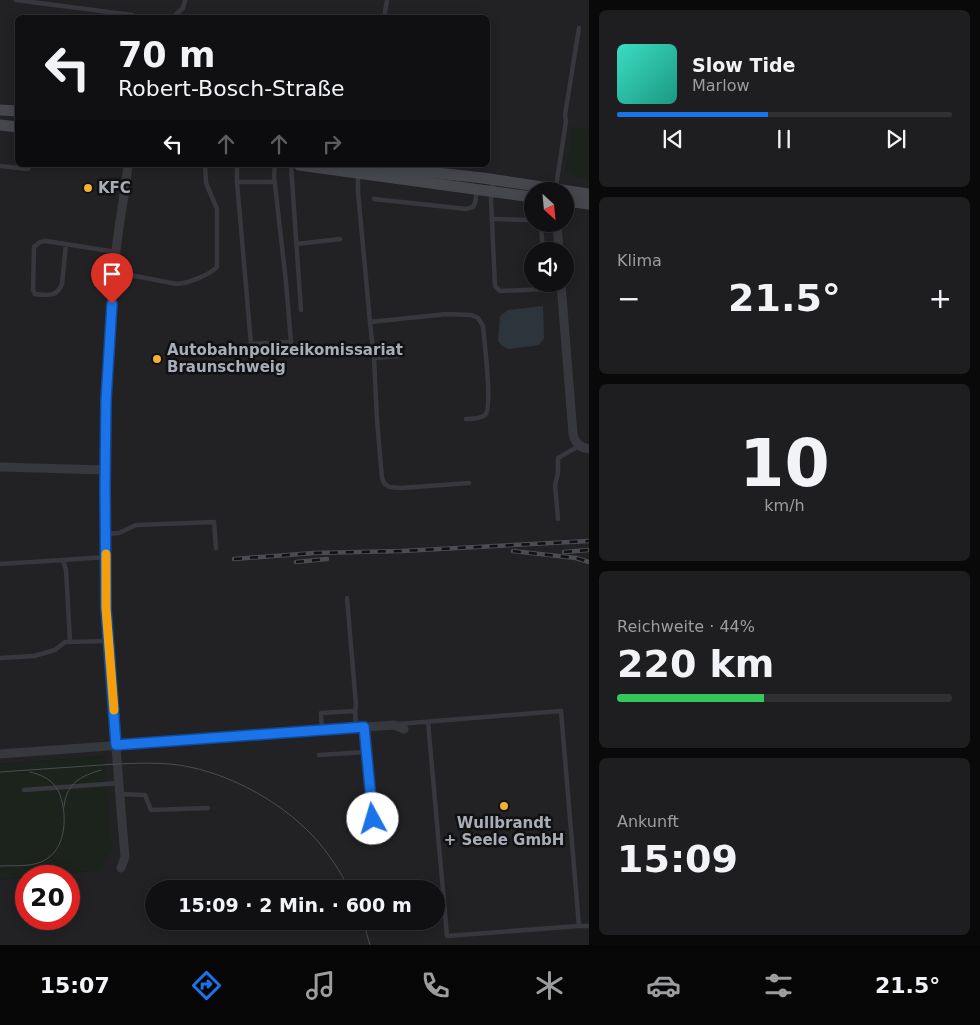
<!DOCTYPE html>
<html lang="de">
<head>
<meta charset="utf-8">
<style>
  :root { --surface:#101012; --page:#1e1e20; --text:#f1f3f6; --muted:#9c9d9f; --line:#303032; --accent:#1a73e8 }
  body { margin:0; font-family:"DejaVu Sans",sans-serif; background:var(--page); color:var(--text); height:100vh; display:flex; flex-direction:column; font-size:19px; white-space:nowrap }
  * { box-sizing:border-box; margin:0 }
  p { font-size:16px; color:var(--muted) }
  .icon { flex:none; width:28px; height:28px; fill:none; stroke:currentColor; stroke-width:2; stroke-linecap:round; stroke-linejoin:round }
  .map { position:relative; flex:1; overflow:hidden }
  .sheet { display:flex; flex-direction:column; gap:10px; padding:10px; background:#09090a; width:391px }
  .sheet>* { flex:none }
  .hud { position:absolute; left:15px; top:15px; width:475px; height:152px; border-radius:8px; box-shadow:0 2px 12px #0003,0 0 0 1px var(--line); background:#101012; color:var(--text); overflow:hidden }
  .needle { width:32px; rotate:154deg }
  .fabs { position:absolute; left:524px; top:182px; display:grid; gap:10px }
  .fabs a { display:grid; place-items:center; width:50px; height:50px; border-radius:50%; background:var(--surface); box-shadow:0 2px 12px #0003,0 0 0 1px var(--line); font-size:25px }
  .speed { position:absolute; left:15px; top:865px; display:flex; gap:10px; font-size:25px; font-weight:700; text-align:center }
  .speed>* { display:grid; place-content:center; width:65px; height:65px; border-radius:50%; background:var(--surface); box-shadow:0 2px 12px #0003,0 0 0 1px var(--line); line-height:1 }
  .speed .limit { border:8px solid #d22; background:#fff; color:#111 }
  .pin { position:absolute; display:grid; place-items:center; width:42px; height:42px; color:#fff; margin:-51px -21px; border-radius:50% 50% 50% 0; rotate:-45deg; box-shadow:0 0 5px #0007 }
  .pin .icon { rotate:45deg }
  .me { position:absolute; width:55px; margin:-28px; rotate:354deg; stroke-linejoin:round; filter:drop-shadow(0 0 4px #0008) }
  .turn { display:flex; align-items:center; gap:18px; height:105px; padding:0 20px; font-size:22px }
  .turn .icon { width:65px; height:65px; stroke-width:2.5 }
  .turn b { display:block; font-size:35px; line-height:42px }
  .lanes { display:flex; align-items:center; height:48px; padding:0 20px; background:#0003; justify-content:center; gap:25px; direction:ltr }
  .lanes .off { opacity:.35 }
  .big { font-size:38px; font-weight:600; line-height:1.1 }
  .sheet .widget { flex:1; display:flex; flex-direction:column; justify-content:center; gap:8px; min-width:0; padding:0 18px; border-radius:8px; background:var(--page) }
  .sheet .dial { align-items:center; gap:0 }
  .dial b { font-size:65px; line-height:1 }
  .song { display:flex; align-items:center; gap:15px }
  .cover { width:60px; height:60px; border-radius:8px; background:linear-gradient(135deg,hsl(170 70% 55%),hsl(170 70% 35%)) }
  .played { height:5px; border-radius:2px; background:linear-gradient(90deg,var(--accent) 45%,var(--line) 45%) }
  .keys { display:flex; justify-content:space-around; direction:ltr }
  .heat { display:flex; justify-content:space-between; align-items:center; font-size:28px; direction:ltr }
  .charge { height:8px; border-radius:4px; background:linear-gradient(90deg,#34c759 44%,var(--line) 0) }
  .trip { position:absolute; left:145px; top:880px; width:300px; height:50px; border-radius:25px; background:var(--surface); box-shadow:0 2px 12px #0003,0 0 0 1px var(--line); font-weight:600; line-height:50px; text-align:center }
  .tab-bar { display:flex; height:80px; justify-content:space-around; align-items:center; background:#060607; color:var(--muted) }
  .tab-bar .icon { width:35px; height:35px }
  .tab-bar .active { color:var(--accent) }
  .tab-bar b { font-size:22px; color:var(--text) }
  main { display:flex; flex:1; min-height:0 }
  .map>svg:first-child { display:block }
  .built { fill:#222225; fill-rule:evenodd }
  .green { fill:#1c231d }
  .water { fill:#2c353c }
  .lines { fill:none; stroke-linecap:round; stroke-linejoin:round }
  .lane { stroke:#37383d; stroke-width:4.5 }
  .street { stroke:#37383d; stroke-width:9 }
  .secondary { stroke:#45474d; stroke-width:11 }
  .tram { stroke:#4a4c52; stroke-width:1 }
  .rail-casing { stroke:#4a4c52; stroke-width:4.5 }
  .rail { stroke:#111113; stroke-width:2.5; stroke-dasharray:8; stroke-linecap:butt }
  .route-casing { stroke:#114b97; stroke-width:12 }
  .route { stroke:#1a73e8; stroke-width:9 }
  .slow { stroke:#f59e0b; stroke-width:9 }
  .poi-dot { fill:#f2b134; stroke:#111113; stroke-width:2 }
  .labels { text-anchor:middle; stroke-width:5; stroke-linejoin:round; paint-order:stroke }
  .poi-label { font-size:15px; font-weight:bold; fill:#a8adb8; stroke:#111113; text-anchor:start }
</style>
</head>
<body>
<main>
<div class="map">
<svg width="589" height="945" viewBox="0 0 589 945">
  <rect width="100%" height="100%" fill="#161618"/>
  <!-- built -->
  <path class="built" d="M0 0H589V945H0V880L26 877V919H69V876H39L100 870 105 756 0 764ZM18 18H488V165H18ZM532 191H565V224H532ZM532 251H565V284H532ZM154 889H436V921H154Z"/>
  <!-- green -->
  <g class="green">
    <path d="M572 127 589 129V178C581 177 570 178 566 169Z"/>
    <path d="M105 756 112 851 100 870 39 876H26V877L0 880V764Z"/>
  </g>
  <!-- water -->
  <path class="water" d="M543 306 544 338 539 345 509 349 502 346 498 341 500 316 508 310Z"/>
  <g class="lines">
    <!-- lane -->
    <g class="lane">
      <path d="M16 0 132 15 139 18"/>
      <path d="M172 18 183 8 185 0"/>
      <path d="M384 18 387 0"/>
      <path d="M237 165V182H275"/>
      <path d="M291 165 301 310"/>
      <path d="M0 166 28 169 30 165"/>
      <path d="M358 174V192L370 322 447 314 471 315 478 318 483 326C484 339 493 409 485 415 480 419 471 419 466 419"/>
      <path d="M493 180 491 200 495 286 500 291 544 289 545 284"/>
      <path d="M237 182 251 344 291 342 286 282 274 176 275 165"/>
      <path d="M556 187 566 121 565 115 579 28"/>
      <path d="M374 199 466 209 473 207 475 203 477 191"/>
      <path d="M492 219 532 220"/>
      <path d="M539 224 541 226 543 251"/>
      <path d="M66 244 62 284C56 298 48 295 35 294L33 290 34 247 40 242 46 241 116 252"/>
      <path d="M297 244 340 239"/>
      <path d="M114 272 177 284C189 283 209 275 217 267V209L206 183 205 165"/>
      <path d="M544 289H562"/>
      <path d="M370 322 374 358 399 356"/>
      <path d="M374 358 377 420 382 478 384 483 389 487 401 488 469 483"/>
      <path d="M558 519 555 485 558 473V458L579 446"/>
      <path d="M105 534 119 533 136 525 214 522 216 548"/>
      <path d="M63 560 106 557"/>
      <path d="M0 564 63 560 66 570 70 641"/>
      <path d="M347 598 356 705 355 711"/>
      <path d="M0 658 34 656 55 650 65 642 109 641"/>
      <path d="M398 724 561 711 579 926 447 936 428 722"/>
      <path d="M364 727 373 819"/>
      <path d="M322 730 321 713 355 711 356 727"/>
      <path d="M319 755 366 752"/>
      <path d="M24 790 119 783"/>
      <path d="M120 794 145 795 151 810 208 808"/>
      <path d="M579 926H589"/>
    </g>
    <!-- street -->
    <g class="street">
      <path d="M557 224 559 251"/>
      <path d="M561 284 573 434C575 443 580 448 589 449"/>
      <path d="M0 467 105 470"/>
      <path d="M0 754 394 725 404 729"/>
      <path d="M121 868 125 857C114 728 103 599 105 469 106 397 108 323 116 251 119 222 125 194 128 165"/>
    </g>
    <!-- secondary -->
    <g class="secondary">
      <path d="M0 110 18 111"/>
      <path d="M0 125 18 127"/>
      <path d="M299 165 532 197"/>
      <path d="M363 165 483 178 589 194"/>
      <path d="M565 201 589 204"/>
    </g>
    <!-- tram -->
    <g class="tram">
      <path d="M0 772C29 770 58 768 87 766 115 764 143 762 170 764 222 769 278 799 313 836 328 852 339 870 350 889"/>
      <path d="M64 807C66 783 81 776 101 770"/>
      <path d="M0 866C16 865 35 868 48 858 68 845 68 806 56 787 50 779 40 774 30 772"/>
      <path d="M363 921 370 945"/>
    </g>
    <!-- rail casing -->
    <g class="rail-casing">
      <g id="rail">
        <path d="M513 551 576 558 589 562"/>
        <path d="M564 552 589 550"/>
        <path d="M234 559 314 553 402 551 589 541"/>
        <path d="M296 562 327 559"/>
      </g>
    </g>
    <!-- rail -->
    <use href="#rail" class="rail"/>
  </g>
  <g class="lines">
    <!-- route casing -->
    <g class="route-casing">
      <path id="route" d="M112 304 106 400 105 488 106 608 116 745 364 727 373 819"/>
    </g>
    <!-- route -->
    <use href="#route" class="route"/>
    <!-- slow -->
    <path class="slow" d="M106 554V608L114 710"/>
  </g>
  <!-- markers -->
  <g class="poi-dot">
    <circle cx="88" cy="188" r="5"/>
    <circle cx="157" cy="359" r="5"/>
    <circle cx="504" cy="806" r="5"/>
  </g>
  <g class="labels">
    <!-- poi labels -->
    <g class="poi-label">
      <text x="98" y="193">KFC</text>
      <text x="167" y="355">Autobahnpolizeikomissariat<tspan x="167" dy="17">Braunschweig</tspan></text>
      <text x="504" y="828" text-anchor="middle">Wullbrandt<tspan x="504" dy="17">+ Seele GmbH</tspan></text>
    </g>
  </g>
</svg>
<div class="fabs">
<a><svg class="needle" viewBox="-14 -14 28 28"><path d="M0-13l5 13h-10z" fill="#e53935"/><path d="M0 13l5-13h-10z" fill="#9c9d9f"/></svg></a>
<a><svg class="icon" aria-label="sound" viewBox="0 0 24 24"><path d="M4 9h4l5-4v14l-5-4H4zM17 9q2 3 0 6"/></svg></a>
</div>
<div class="speed"><div class="limit">20</div></div>
<div class="pin" style="left:112px;top:304px;background:#d93025"><svg class="icon" aria-label="arrive" viewBox="0 0 24 24"><path d="M6 21V4h12l-3 4 3 4H6"/></svg></div>
<svg class="me" style="left:373px;top:819px" viewBox="-20 -20 40 40"><circle r="19" fill="#fff"/><path d="M0-13L10 11 0 6-10 11z" fill="#1a73e8"/></svg>
<div class="trip">15:09 · 2 Min. · 600 m</div>
<div class="hud">
<div class="turn"><svg class="icon" aria-label="left" viewBox="0 0 24 24"><path d="M17 20v-9H6M10 6l-5 5 5 5"/></svg><div><b>70 m</b>Robert-Bosch-Straße</div></div>
<div class="lanes"><svg class="icon" aria-label="left" viewBox="0 0 24 24"><path d="M17 20v-9H6M10 6l-5 5 5 5"/></svg><svg class="icon off" aria-label="ahead" viewBox="0 0 24 24"><path d="M12 20V5M6 11l6-6 6 6"/></svg><svg class="icon off" aria-label="ahead" viewBox="0 0 24 24"><path d="M12 20V5M6 11l6-6 6 6"/></svg><svg class="icon off" aria-label="right" viewBox="0 0 24 24"><path d="M7 20v-9h11M14 6l5 5-5 5"/></svg></div>
</div>
</div>
<section class="sheet">
<div class="widget">
<div class="song"><i class="cover"></i><div><b>Slow Tide</b><p>Marlow</p></div></div>
<div class="played"></div>
<div class="keys"><svg class="icon" aria-label="previous" viewBox="0 0 24 24"><path d="M18 5L8 12l10 7zM5 5v14"/></svg><svg class="icon" aria-label="pause" viewBox="0 0 24 24"><path d="M8 5v14M16 5v14"/></svg><svg class="icon" aria-label="next" viewBox="0 0 24 24"><path d="M6 5l10 7-10 7zM19 5v14"/></svg></div>
</div>
<div class="widget"><p>Klima</p>
<div class="heat"><a>−</a><b class="big">21.5°</b><a>+</a></div>
</div>
<div class="widget dial"><b>10</b><p>km/h</p></div>
<div class="widget"><p>Reichweite · 44%</p><b class="big">220 km</b><div class="charge"></div></div>
<div class="widget"><p>Ankunft</p><b class="big">15:09</b></div>
</section>
</main>
<nav class="tab-bar">
<b>15:07</b>
<svg class="icon active" aria-label="directions" viewBox="0 0 24 24"><path d="M12 3l9 9-9 9-9-9zM9 14v-3h6M13 9l2 2-2 2"/></svg>
<svg class="icon" aria-label="music" viewBox="0 0 24 24"><path d="M9 18V5l10-2v13"/><circle cx="6" cy="18" r="3"/><circle cx="16" cy="16" r="3"/></svg>
<svg class="icon" aria-label="phone" viewBox="0 0 24 24"><path d="M5 4h4l2 5-3 2q2 4 5 5l2-3 5 2v4C11 20 4 13 5 4z"/></svg>
<svg class="icon" aria-label="climate" viewBox="0 0 24 24"><path d="M12 3v18M4 7l16 10M4 17L20 7"/></svg>
<svg class="icon" aria-label="car" viewBox="0 0 24 24"><path d="M5 17H2v-5l4-1 3-4h7l3 4 3 1v5h-3M9 17h6M6 11h13"/><circle cx="7" cy="17" r="2"/><circle cx="17" cy="17" r="2"/></svg>
<svg class="icon" aria-label="filters" viewBox="0 0 24 24"><path d="M4 7h16M4 17h16"/><circle cx="9" cy="7" r="2"/><circle cx="15" cy="17" r="2"/></svg>
<b>21.5°</b>
</nav>
</body>
</html>
